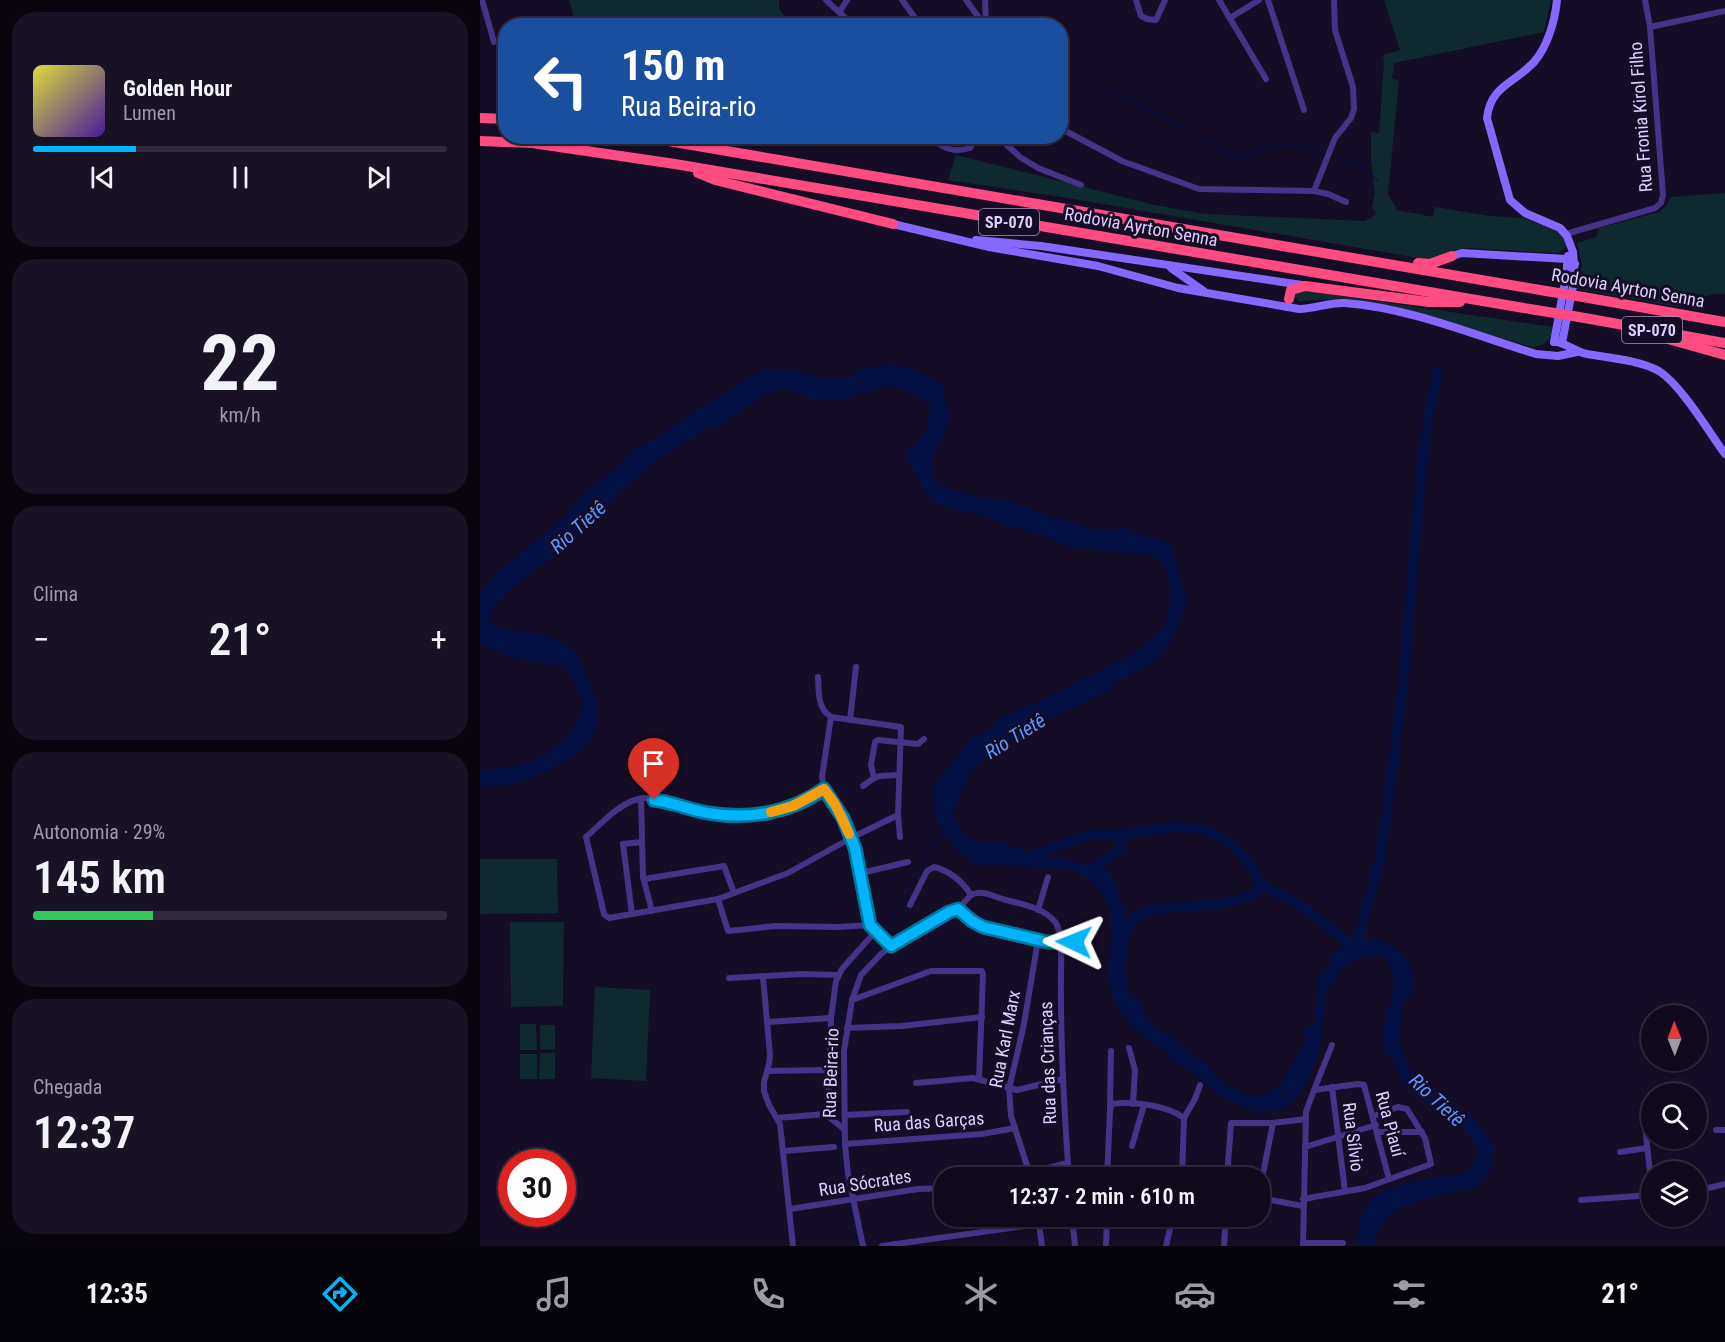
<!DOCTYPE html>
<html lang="pt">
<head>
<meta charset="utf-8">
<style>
  :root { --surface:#10091c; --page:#191225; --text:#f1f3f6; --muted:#9c9aa3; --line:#302a3b; --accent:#00b5fb }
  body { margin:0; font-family:"Roboto Condensed",sans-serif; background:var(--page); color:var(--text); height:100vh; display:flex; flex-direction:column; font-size:22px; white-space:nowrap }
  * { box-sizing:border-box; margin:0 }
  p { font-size:20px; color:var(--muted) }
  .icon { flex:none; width:33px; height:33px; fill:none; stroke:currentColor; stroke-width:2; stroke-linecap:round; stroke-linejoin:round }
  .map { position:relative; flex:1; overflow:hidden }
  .side { display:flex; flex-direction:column; gap:12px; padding:12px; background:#09050f; width:480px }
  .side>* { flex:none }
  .guide { position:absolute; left:18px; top:18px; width:570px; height:126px; border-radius:24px; box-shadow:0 2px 4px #0004,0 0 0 2px var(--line); background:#1a4fa0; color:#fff; overflow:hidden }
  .needle { width:39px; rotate:359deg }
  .tools { position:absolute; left:1161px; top:1005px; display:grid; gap:12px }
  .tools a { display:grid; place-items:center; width:66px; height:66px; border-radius:50%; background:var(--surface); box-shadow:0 2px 4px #0004,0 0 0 2px var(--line); font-size:30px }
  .speed { position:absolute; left:18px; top:1149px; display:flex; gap:12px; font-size:30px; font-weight:700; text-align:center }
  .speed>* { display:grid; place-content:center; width:78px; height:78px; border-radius:50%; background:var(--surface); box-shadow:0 2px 4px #0004,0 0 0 2px var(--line); line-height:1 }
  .speed .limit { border:9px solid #d22; background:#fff; color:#111 }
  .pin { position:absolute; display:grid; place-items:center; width:51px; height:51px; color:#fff; margin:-62px -26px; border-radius:50% 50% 50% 0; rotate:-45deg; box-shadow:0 0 6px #0007 }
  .pin .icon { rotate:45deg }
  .me { position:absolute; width:66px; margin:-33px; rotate:272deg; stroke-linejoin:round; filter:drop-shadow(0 0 4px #0008) }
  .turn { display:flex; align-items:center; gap:21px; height:126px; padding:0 24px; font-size:27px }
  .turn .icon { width:78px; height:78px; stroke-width:2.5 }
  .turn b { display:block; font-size:42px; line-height:51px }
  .big { font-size:45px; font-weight:600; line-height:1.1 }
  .side .widget { flex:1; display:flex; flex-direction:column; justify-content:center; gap:9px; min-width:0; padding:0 21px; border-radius:24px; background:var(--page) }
  .side .dial { align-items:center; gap:0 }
  .dial b { font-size:78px; line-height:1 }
  .song { display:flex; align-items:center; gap:18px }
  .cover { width:72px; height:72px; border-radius:9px; background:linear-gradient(135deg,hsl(60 70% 55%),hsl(260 70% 35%)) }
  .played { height:6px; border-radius:3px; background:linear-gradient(90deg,var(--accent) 25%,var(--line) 25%) }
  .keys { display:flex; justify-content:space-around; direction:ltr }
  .heat { display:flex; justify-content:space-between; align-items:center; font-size:33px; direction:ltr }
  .charge { height:9px; border-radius:4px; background:linear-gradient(90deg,#34c759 29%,var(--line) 0) }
  .trip { position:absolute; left:454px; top:1167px; width:336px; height:60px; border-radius:24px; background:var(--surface); box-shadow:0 2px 4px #0004,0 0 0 2px var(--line); font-weight:600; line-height:60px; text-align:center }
  .tab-bar { display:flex; height:96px; justify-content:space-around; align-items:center; background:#06040b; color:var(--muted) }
  .tab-bar .icon { width:42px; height:42px }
  .tab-bar .active { color:var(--accent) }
  .tab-bar b { font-size:27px; color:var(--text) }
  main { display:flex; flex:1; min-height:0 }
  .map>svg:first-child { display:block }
  .green { fill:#0f2a2f }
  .water { fill:#051145 }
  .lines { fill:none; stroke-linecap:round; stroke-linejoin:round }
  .stream { stroke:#051145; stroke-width:1.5 }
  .river { stroke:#051145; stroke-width:10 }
  .street { stroke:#453388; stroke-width:6 }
  .secondary { stroke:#8667ff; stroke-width:8 }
  .highway { stroke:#ff4b81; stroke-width:10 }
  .highway-bridge { stroke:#ff4b81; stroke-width:10 }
  .route-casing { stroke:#0076a3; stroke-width:15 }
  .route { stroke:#00b5fb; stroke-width:10 }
  .slow { stroke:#f59e0b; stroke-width:10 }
  .labels { text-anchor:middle; stroke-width:6; stroke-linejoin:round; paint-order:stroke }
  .shield { fill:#150c25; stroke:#a295be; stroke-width:1.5 }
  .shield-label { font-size:16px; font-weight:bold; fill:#ded0ff }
  .street-label { font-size:18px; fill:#ded0ff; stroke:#150c25 }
  .water-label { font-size:20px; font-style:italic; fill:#5e97ff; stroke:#150c25 }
</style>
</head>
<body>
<main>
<section class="side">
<div class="widget">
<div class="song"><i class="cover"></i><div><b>Golden Hour</b><p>Lumen</p></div></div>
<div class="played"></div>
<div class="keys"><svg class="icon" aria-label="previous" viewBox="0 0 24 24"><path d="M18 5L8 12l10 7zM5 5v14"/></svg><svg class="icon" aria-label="pause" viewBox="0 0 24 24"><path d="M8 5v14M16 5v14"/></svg><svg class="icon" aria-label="next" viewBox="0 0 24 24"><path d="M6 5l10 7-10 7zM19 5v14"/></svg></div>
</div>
<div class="widget dial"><b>22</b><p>km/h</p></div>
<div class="widget"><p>Clima</p>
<div class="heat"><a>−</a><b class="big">21°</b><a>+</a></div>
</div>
<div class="widget"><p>Autonomia · 29%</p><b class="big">145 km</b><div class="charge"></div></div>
<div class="widget"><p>Chegada</p><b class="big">12:37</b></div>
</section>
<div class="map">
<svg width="1245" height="1246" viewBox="0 0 1245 1246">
  <rect width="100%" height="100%" fill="#150c25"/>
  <!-- green -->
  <g class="green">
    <path d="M89 0H299V8L310 25H96Z"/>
    <path d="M904 0H1071L1064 32 914 63 912 79 919 80 908 194 917 210 953 217 955 207 1009 216 1045 218 1080 233 1086 242V247L1078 253 987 248 970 251 955 258 944 259 588 198 468 180 476 155 675 205 725 214 885 221 897 214 892 208 895 192 891 161V132L899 133 904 64 903 55 920 50Z"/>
    <path d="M1245 193V294H1235L1220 298 1198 307 1096 289 1102 266 1097 243 1116 237 1119 228 1179 212 1185 207 1191 197Z"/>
    <path d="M820 290 1074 327C1070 341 1066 345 1052 347L916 307 862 299 818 301 815 297 816 293Z"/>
    <path d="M0 859H77L78 913 0 914Z"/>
    <path d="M30 922H84L83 1006 31 1007Z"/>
    <path d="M115 987 170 990 166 1081 111 1078Z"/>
    <path d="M40 1024H56L57 1050H40Z"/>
    <path d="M60 1025H75V1049L60 1050Z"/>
    <path d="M60 1053H75V1079H59Z"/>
    <path d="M57 1054V1079H40V1054Z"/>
  </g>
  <!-- water -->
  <path class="water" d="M414 364 440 372 461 383 470 418C455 435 446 446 446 470L466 488 474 491 501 497 523 499 566 515 619 530H630L647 527 656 533 691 543 700 580 707 600 702 617 665 667 623 690 609 691 586 705 553 717 484 765 474 789V814L481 831 488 837 497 841 520 842 545 851 569 857H576L585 860 595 861 606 866 617 864 628 871 640 891 636 895 647 908 645 932 637 961 647 987 654 997 661 999 664 1016 679 1031 688 1033 712 1055 723 1060 743 1083 770 1096H782L801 1084 826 1039 823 1028 835 1025 837 979 850 966V958L864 945 880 939H894L911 944 929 963 933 980V992L924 1002 918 1038 927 1064 940 1082 948 1086 957 1088 968 1100 992 1116 1010 1139 1014 1149 1010 1172 1000 1180 990 1183 980 1182 965 1190 928 1197 897 1217 892 1228 895 1246H878C877 1195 903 1186 949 1179 962 1177 972 1173 985 1174 1027 1134 943 1109 925 1086 919 1077 916 1066 912 1056L906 1054C897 1035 913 1003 913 982 913 974 910 966 907 958L899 956 883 957 873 961 858 973 853 983 847 988 844 999 846 1010 843 1019 841 1039 829 1067 828 1079 818 1092 802 1094 797 1106 778 1112 744 1099 709 1070 689 1058 686 1049C656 1038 629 1006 627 973 627 963 631 951 632 941 635 908 621 879 589 869 581 866 566 869 557 868 537 866 517 863 497 865L477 851 463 832 457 818 453 804 454 787 490 738 508 731 520 718 568 697 655 652 684 629 690 598 688 573 671 549 658 543 643 544 623 550 590 547 566 536 521 524 507 516 471 509 455 502 446 493 427 459 428 448C446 440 448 424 450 406 437 394 404 378 386 380 380 381 374 386 368 388 345 399 328 397 307 382L281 390 269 396 247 416 142 483 103 522 75 542 70 552 60 560 20 584 11 599 10 624C37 633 69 631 93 649 103 658 103 671 109 682 121 706 122 734 99 753 93 757 85 761 79 764 66 772 51 780 37 783 25 786 12 786 0 787V769C14 769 29 769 43 764 57 760 89 739 96 725 100 718 98 709 103 703L91 676 77 662 45 653 27 645 14 646 8 649 0 644V591L11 578 37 556 76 525 106 492 140 464 150 452 180 436 192 426 267 378 284 369H308L343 378 370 377 379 369Z"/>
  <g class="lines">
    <!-- stream -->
    <g class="stream">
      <path d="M629 88 707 130"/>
      <path d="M717 136 756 157 768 156 781 149 810 143 845 151"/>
      <path d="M856 155 883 167 897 180"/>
      <path d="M403 934 448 853 463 832"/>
      <path d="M359 1121 358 1023 361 994 373 974 400 937"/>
      <path d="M358 1129 359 1153 367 1198"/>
      <path d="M368 1203 377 1246"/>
    </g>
    <!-- river -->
    <g class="river">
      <path d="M235 423 288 387 303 384 335 394 360 395 406 381 415 382"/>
      <path d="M451 485 446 457 460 433 464 416"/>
      <path d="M618 546C639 550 666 543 684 557"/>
      <path d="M4 615C22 580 62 563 90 537 114 516 133 488 160 469"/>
      <path d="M6 638C17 654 59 657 78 661"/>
      <path d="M664 663 681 648 696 621"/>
      <path d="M472 806V799L487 769 506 751 549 724 629 685"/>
      <path d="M544 857 551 856C570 849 591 839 612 835 622 833 633 837 644 835 690 827 729 815 762 856 772 868 781 875 777 892 747 910 710 902 677 910 672 911 665 911 660 914 649 921 645 934 643 946 642 959 639 970 642 983"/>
      <path d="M617 864 631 857 641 847V836"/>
      <path d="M779 883 823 907 876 949 900 857 912 775 925 665 942 458 957 371"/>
      <path d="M783 1106C790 1106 797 1106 802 1103 818 1095 832 1063 834 1047"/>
      <path d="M890 1246 889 1237 901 1216 922 1201 947 1193 993 1183 1003 1173"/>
    </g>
    <!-- street -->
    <g class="street">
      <path d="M2 0 14 42"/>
      <path d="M346 0 374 26"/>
      <path d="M422 0 441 26"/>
      <path d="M486 0 505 26"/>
      <path d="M505 0 506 25"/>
      <path d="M656 0 661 16 667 19 676 20 685 0"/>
      <path d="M739 0 786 79"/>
      <path d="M788 0 824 110"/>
      <path d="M360 11 367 0"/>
      <path d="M750 18 779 0"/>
      <path d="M1170 27 1245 11"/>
      <path d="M580 128 642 161 719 189 834 191 848 194 866 202"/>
      <path d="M451 136C462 149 474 153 490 148L497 136"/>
      <path d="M517 136 540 157 558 168 601 185"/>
      <path d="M834 191 855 138 871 118 874 109 873 87 855 30 854 0"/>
      <path d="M1086 234 1175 208 1181 203 1183 195 1170 27 1165 0"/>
      <path d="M338 677C339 692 337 708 351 717L421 727 418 815 420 837"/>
      <path d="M351 717 342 777 344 788C305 816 257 822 212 809 198 805 172 795 158 799 137 805 121 824 106 837L124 914 129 918 238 899 254 893 308 873 371 838 418 815"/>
      <path d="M370 720 376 667"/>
      <path d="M394 778 400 776 419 775"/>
      <path d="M383 786 394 778 391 765 395 742 398 740 438 744 444 739"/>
      <path d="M344 788 363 818 375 848 390 925 411 946"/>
      <path d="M161 799 163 877 172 911"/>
      <path d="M381 873 428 862"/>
      <path d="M164 879 244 866 254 893"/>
      <path d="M491 895C502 889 515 897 526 900 542 904 564 908 575 922 583 931 581 959 581 971 580 1040 584 1109 589 1178"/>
      <path d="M238 899 248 931 295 926 358 927 390 925"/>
      <path d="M430 905 447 871 454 867C470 871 482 881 491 895L478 909"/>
      <path d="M558 910 568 877"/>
      <path d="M152 914 143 844 162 842"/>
      <path d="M283 977 290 1055 289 1064 284 1082V1091L289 1105 300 1124 313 1246"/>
      <path d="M249 978 322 974 358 975"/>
      <path d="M372 1000 451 971H502L503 975 499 1079"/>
      <path d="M287 1022 351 1018"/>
      <path d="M367 1028 422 1026 502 1017"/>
      <path d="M649 1048 655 1070 653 1104"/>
      <path d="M288 1071 349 1070"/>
      <path d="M436 1083 493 1078 537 1090 583 1079"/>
      <path d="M852 1087 865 1191"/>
      <path d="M834 1090 852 1045"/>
      <path d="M630 1107 631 1051"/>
      <path d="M348 1115 351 1018 356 981 362 969 395 932"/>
      <path d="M365 1115 427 1112"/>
      <path d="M297 1118 345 1114 364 1129"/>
      <path d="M704 1118 715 1099 720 1085"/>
      <path d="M1165 1126 1172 1191"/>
      <path d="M1236 1130H1245"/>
      <path d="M898 1132H942"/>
      <path d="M365 1144 502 1134 535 1128"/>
      <path d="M652 1146 664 1105"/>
      <path d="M825 1147 896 1125"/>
      <path d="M303 1151 354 1147"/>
      <path d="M1140 1152 1167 1148"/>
      <path d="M527 1178 588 1163"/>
      <path d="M551 1178 531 1116 529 1089 544 1024 558 940"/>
      <path d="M627 1178 630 1110 632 1104C652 1101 687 1105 704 1118"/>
      <path d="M702 1178 704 1118"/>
      <path d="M747 1178 751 1123H793"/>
      <path d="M780 1189 793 1123 826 1119"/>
      <path d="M1216 1191 1245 1184"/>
      <path d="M780 1198 823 1206"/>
      <path d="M823 1199 885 1188 951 1164 945 1138 927 1109 918 1107 894 1116"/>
      <path d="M1101 1200 1172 1195"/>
      <path d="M310 1209 438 1189 465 1188"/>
      <path d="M558 1216 562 1246"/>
      <path d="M592 1216 595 1246"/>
      <path d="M823 1243H863"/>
      <path d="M383 1246 368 1174 365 1144 364 1051 372 1000 381 975 401 954 411 946 477 909 503 927 567 942H595L611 949"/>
      <path d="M402 1246 559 1224"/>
      <path d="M626 1246 627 1216"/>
      <path d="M686 1246 693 1216"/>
      <path d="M744 1246 746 1216"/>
      <path d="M823 1246 826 1112 834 1090 878 1084 884 1085 909 1179"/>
    </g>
    <!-- secondary -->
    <g class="secondary">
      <path d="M1077 0C1075 20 1068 46 1054 62 1035 83 1010 86 1007 118L1030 200 1045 213 1080 228 1087 236 1093 252 1095 276 1082 343"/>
      <path d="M413 224 509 247 618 266 698 288 819 309C835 309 849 302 865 303 930 308 994 335 1056 354L1078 356 1097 352"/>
      <path d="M496 240 561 246 822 285"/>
      <path d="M972 256 982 253 1087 259 1095 264"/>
      <path d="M691 268 725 292"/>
      <path d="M1074 342C1083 341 1096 352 1107 354 1130 358 1159 360 1179 371 1201 385 1229 432 1245 454"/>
      <path d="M1074 342 1086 276 1088 256"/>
    </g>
    <!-- highway -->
    <g class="highway">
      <path d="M0 118 26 119"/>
      <path d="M159 136 1066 291"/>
      <path d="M0 141 52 143 195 164 1056 310"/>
      <path d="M218 173 235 180 413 224"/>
      <path d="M938 263 950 264 972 256"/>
      <path d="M1103 297 1245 322"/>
      <path d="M809 299 811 290 825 286 949 302H980"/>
      <path d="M1099 317 1245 343"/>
      <path d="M1188 339 1245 355"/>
    </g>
    <!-- highway-bridge -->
    <g class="highway-bridge">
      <path d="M1066 291 1103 297"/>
      <path d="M1056 310 1099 317"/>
    </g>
  </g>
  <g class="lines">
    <!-- route casing -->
    <g class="route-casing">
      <path id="route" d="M174 800C192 802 210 810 228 813 269 820 310 813 344 789L363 818 375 848 390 925 411 946 469 912 478 909 492 921 503 927 567 942H594"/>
    </g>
    <!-- route -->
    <use href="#route" class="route"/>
    <!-- slow -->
    <path class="slow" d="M291 812 313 806 344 789 355 804 369 834"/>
  </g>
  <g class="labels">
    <!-- shield labels -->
    <g class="shield">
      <rect x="499" y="209" width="60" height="26" rx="4.5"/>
      <rect x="1142" y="317" width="60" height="26" rx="4.5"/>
    </g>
    <g class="shield-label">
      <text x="529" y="228">SP-070</text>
      <text x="1172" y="336">SP-070</text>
    </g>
    <!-- street labels -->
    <g class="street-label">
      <text transform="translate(1161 117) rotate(-94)" y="6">Rua Fronia Kirol Filho</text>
      <text transform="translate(661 227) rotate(10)" y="6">Rodovia Ayrton Senna</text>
      <text transform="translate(1148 288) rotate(10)" y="6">Rodovia Ayrton Senna</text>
      <text transform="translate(525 1039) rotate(-79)" y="6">Rua Karl Marx</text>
      <text transform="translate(568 1063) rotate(-92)" y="6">Rua das Crianças</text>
      <text transform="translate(351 1073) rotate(-88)" y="6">Rua Beira-rio</text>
      <text transform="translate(449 1122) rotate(-4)" y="6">Rua das Garças</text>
      <text transform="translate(910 1124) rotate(75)" y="6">Rua Piauí</text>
      <text transform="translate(873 1137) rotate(83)" y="6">Rua Sílvio</text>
      <text transform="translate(385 1183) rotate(-9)" y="6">Rua Sócrates</text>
    </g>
    <!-- water labels -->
    <g class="water-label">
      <text transform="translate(98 527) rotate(-42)" y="7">Rio Tietê</text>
      <text transform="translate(535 736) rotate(-32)" y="7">Rio Tietê</text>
      <text transform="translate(957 1100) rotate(43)" y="7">Rio Tietê</text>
    </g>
  </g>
</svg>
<div class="tools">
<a><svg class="needle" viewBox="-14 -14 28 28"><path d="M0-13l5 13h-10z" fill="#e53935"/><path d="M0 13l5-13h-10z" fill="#9c9aa3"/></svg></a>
<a><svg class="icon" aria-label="search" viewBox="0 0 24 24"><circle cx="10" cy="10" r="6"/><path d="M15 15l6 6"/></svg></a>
<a><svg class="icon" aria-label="layers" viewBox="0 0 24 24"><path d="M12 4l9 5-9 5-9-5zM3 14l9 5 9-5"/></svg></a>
</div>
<div class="speed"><div class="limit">30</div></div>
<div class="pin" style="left:174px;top:800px;background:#d93025"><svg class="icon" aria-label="arrive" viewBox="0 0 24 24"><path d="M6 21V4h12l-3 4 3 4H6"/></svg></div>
<svg class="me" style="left:594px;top:942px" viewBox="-20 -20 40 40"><path d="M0-17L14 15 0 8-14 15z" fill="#00b5fb" stroke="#fff" stroke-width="4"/></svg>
<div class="trip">12:37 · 2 min · 610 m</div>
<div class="guide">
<div class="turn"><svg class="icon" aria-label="left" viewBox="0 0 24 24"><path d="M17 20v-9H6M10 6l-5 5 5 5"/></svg><div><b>150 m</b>Rua Beira-rio</div></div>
</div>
</div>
</main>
<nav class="tab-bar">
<b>12:35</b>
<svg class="icon active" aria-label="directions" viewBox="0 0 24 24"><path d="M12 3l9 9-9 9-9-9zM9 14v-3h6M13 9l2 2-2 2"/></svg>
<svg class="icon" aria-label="music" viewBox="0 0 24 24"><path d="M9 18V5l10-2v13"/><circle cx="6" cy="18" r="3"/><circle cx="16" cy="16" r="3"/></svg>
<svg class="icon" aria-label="phone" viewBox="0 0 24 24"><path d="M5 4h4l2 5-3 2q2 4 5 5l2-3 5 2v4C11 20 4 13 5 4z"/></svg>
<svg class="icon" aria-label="climate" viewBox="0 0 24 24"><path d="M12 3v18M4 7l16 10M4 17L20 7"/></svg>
<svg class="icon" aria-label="car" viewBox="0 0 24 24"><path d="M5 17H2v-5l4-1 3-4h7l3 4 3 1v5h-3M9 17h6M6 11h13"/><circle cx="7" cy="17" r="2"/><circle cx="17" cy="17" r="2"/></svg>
<svg class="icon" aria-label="filters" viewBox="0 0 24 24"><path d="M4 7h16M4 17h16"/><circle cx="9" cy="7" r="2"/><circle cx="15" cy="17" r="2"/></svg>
<b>21°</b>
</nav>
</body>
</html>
